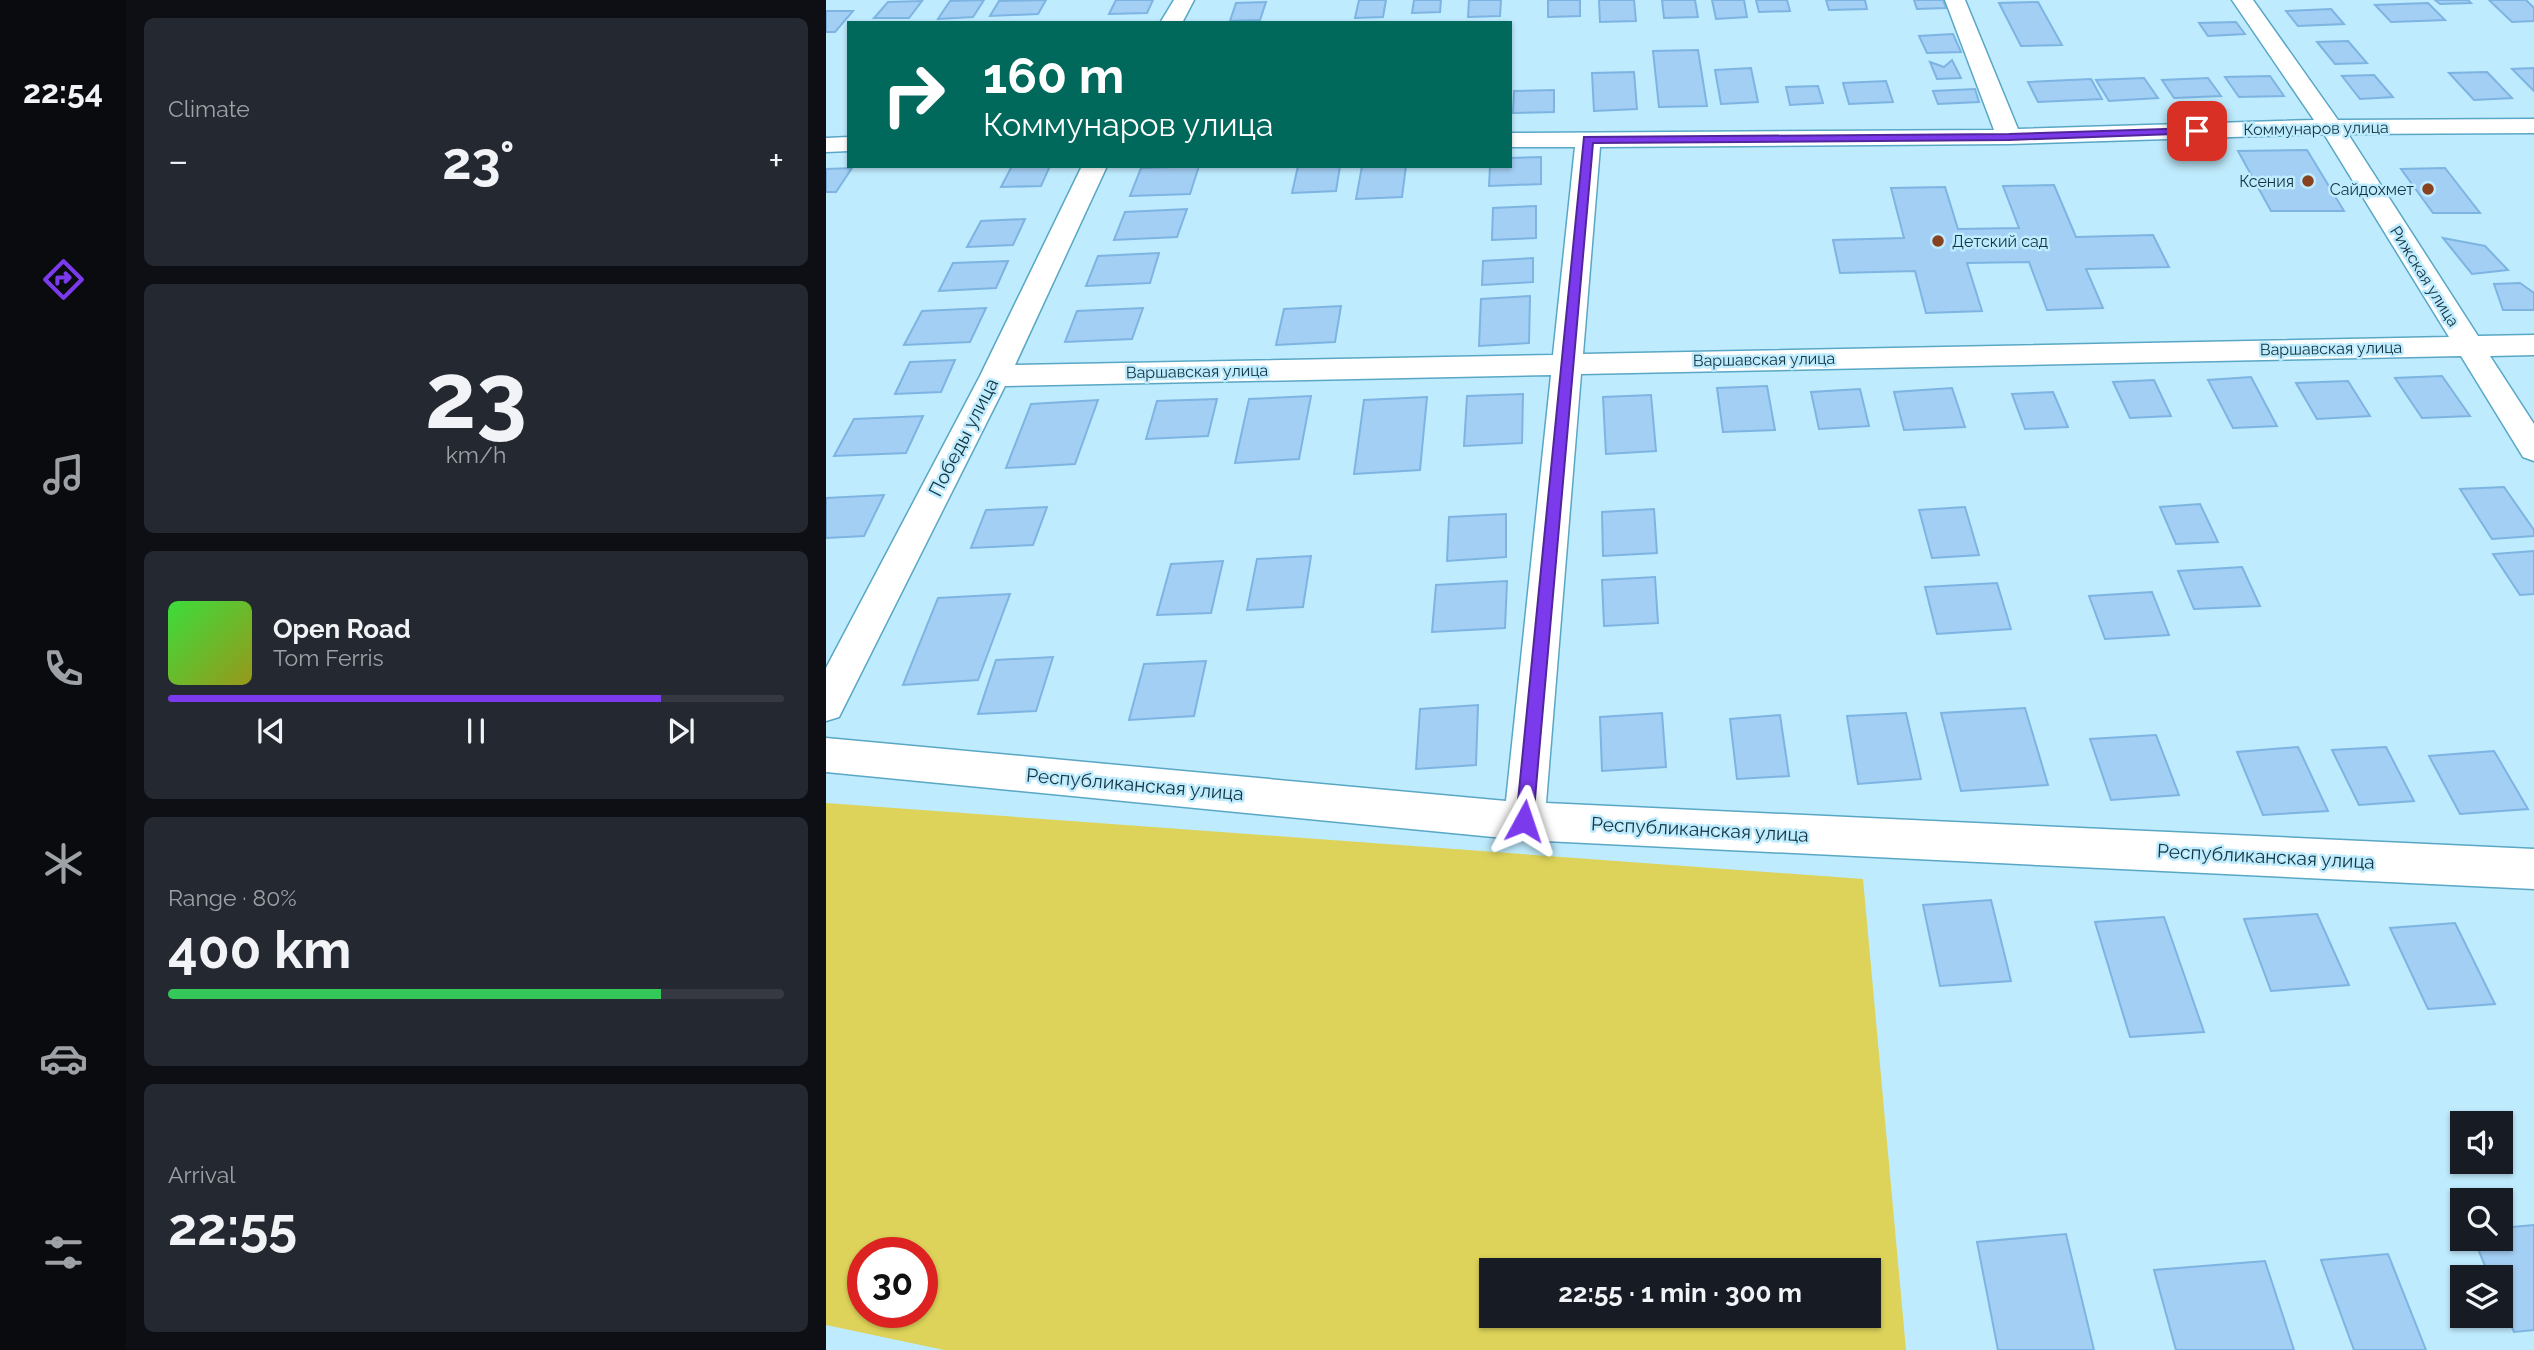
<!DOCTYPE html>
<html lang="en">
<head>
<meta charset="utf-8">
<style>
  :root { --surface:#171b24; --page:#242831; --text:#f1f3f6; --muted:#9ea1a6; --line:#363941; --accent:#7c3aed }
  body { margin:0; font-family:Raleway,sans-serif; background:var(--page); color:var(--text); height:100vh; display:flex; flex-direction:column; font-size:26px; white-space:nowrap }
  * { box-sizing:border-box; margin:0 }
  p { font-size:23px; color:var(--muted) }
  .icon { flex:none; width:38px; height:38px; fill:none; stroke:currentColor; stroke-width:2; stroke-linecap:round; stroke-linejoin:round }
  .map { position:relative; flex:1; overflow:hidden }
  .panel { display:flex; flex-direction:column; gap:18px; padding:18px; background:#0d0f14; width:700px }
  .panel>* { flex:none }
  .top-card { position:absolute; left:21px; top:21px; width:665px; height:147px; border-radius:0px; box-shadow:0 2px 5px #0004; background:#00695c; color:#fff; overflow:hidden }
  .tools { position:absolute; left:1624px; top:1111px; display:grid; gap:14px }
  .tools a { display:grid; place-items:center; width:63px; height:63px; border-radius:0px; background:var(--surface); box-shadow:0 2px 5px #0004; font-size:35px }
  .speed { position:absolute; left:21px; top:1237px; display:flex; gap:14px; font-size:35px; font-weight:700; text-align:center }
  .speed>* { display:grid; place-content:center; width:91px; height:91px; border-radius:50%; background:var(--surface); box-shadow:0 2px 5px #0004; line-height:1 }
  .speed .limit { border:10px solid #d22; background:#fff; color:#111 }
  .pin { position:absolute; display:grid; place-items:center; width:60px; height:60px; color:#fff; margin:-30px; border-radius:14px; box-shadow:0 4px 10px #0006 }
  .me { position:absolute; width:77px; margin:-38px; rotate:5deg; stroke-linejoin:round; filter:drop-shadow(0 0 5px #0008) }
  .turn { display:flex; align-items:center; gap:24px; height:147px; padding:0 21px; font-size:32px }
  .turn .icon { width:91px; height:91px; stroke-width:2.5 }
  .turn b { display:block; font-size:49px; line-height:60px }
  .big { font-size:52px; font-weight:700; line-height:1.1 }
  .panel .widget { flex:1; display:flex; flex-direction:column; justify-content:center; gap:10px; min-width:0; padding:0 24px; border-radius:10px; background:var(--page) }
  .panel .dial { align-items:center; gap:0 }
  .dial b { font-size:91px; line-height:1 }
  .song { display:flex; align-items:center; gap:21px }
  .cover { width:84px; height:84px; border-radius:10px; background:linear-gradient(135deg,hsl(120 70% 55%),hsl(60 70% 35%)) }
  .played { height:7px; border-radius:4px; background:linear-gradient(90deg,var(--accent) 80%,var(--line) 80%) }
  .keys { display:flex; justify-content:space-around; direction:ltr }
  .heat { display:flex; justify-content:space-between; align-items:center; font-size:38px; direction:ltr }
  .charge { height:10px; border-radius:5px; background:linear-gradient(90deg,#34c759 80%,var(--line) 0) }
  .trip { position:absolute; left:653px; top:1258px; width:402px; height:70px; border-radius:0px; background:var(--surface); box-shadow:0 2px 5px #0004; font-weight:700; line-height:70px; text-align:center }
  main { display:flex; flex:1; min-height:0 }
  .tab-bar { display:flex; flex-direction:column; width:126px; justify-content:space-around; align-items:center; background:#090b0e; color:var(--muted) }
  .tab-bar .icon { width:49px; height:49px }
  .tab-bar .selected { color:var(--accent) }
  .tab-bar b { font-size:32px; color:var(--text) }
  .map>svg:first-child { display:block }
  .green { fill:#ddd35a; fill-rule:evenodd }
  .building { fill:#a3cff5; stroke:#7db4e2; stroke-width:2 }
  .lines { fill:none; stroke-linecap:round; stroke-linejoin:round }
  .street-casing { stroke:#59a7c5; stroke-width:3 }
  .street { fill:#fff; fill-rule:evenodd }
  .route { fill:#7c3aed; stroke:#51269a; stroke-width:2 }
  .poi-dot { fill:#89421f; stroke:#beebfd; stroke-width:2.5 }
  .labels { text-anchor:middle; stroke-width:5; stroke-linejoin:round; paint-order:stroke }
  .far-street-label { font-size:16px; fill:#133440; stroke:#beebfd }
  .far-poi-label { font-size:16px; fill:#133440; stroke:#beebfd; text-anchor:end }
  .street-label { font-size:19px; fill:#133440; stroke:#beebfd }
</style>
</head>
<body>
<main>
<nav class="tab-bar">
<b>22:54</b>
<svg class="icon selected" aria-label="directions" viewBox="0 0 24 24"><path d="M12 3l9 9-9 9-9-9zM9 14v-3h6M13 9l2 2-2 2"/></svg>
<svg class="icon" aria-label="music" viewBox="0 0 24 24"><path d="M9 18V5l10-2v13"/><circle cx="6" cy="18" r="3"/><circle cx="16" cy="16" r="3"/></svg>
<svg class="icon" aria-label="phone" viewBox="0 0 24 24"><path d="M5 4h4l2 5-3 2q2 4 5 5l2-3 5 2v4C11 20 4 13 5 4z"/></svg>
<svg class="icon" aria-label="climate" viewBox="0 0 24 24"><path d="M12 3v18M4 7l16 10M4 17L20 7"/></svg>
<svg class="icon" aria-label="car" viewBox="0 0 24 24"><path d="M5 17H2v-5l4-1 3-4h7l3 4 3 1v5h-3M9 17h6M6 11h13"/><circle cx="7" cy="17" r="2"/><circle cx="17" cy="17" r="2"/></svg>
<svg class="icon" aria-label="filters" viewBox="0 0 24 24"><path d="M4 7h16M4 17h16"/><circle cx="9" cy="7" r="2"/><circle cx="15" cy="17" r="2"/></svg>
</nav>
<section class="panel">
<div class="widget"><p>Climate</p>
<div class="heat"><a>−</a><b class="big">23°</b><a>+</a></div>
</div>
<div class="widget dial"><b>23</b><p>km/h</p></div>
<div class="widget">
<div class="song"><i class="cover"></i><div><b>Open Road</b><p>Tom Ferris</p></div></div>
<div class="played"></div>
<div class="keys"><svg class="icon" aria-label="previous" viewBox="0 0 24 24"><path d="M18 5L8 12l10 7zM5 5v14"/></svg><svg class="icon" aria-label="pause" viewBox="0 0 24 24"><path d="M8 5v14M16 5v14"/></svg><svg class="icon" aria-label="next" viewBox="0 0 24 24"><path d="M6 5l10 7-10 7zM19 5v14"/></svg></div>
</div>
<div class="widget"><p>Range · 80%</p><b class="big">400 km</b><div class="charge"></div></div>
<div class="widget"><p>Arrival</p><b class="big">22:55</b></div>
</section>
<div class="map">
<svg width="1708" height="1350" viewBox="0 0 1708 1350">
  <rect width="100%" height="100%" fill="#beebfd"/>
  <!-- green -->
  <path class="green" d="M0 803 1037 879 1080 1350H118L0 1325ZM37 1253H96V1312H37ZM665 1270H1043V1316H665Z"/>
  <!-- building -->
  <g class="building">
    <path d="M158 0 147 17 112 19 124 1Z"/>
    <path d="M220 0 212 14 164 16 173 1Z"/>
    <path d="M290 0H327L321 13 283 14Z"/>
    <path d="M533 0H560L557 17 529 18Z"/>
    <path d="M588 0H615L614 12 586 13Z"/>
    <path d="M643 0H675L674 16 642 17Z"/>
    <path d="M722 0H754V16L722 17Z"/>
    <path d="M773 0H808L810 21 774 22Z"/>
    <path d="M836 0H869L872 17 838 18Z"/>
    <path d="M886 0H918L921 17 890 19Z"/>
    <path d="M930 0H961L964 11 933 12Z"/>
    <path d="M1000 0H1039L1041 9 1003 10Z"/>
    <path d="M1088 0H1117L1120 8 1091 9Z"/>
    <path d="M1609 0H1642L1645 3 1614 4Z"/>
    <path d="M1663 0H1700L1708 8V21L1686 22Z"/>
    <path d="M96 1 83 18H48L62 2Z"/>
    <path d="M440 2 434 20 404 21 410 3Z"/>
    <path d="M1212 2 1236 45 1195 46 1173 3Z"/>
    <path d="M1602 3 1619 20 1565 22 1549 5Z"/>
    <path d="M1505 9 1518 24 1472 26 1460 11Z"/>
    <path d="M0 11H27L9 32H0Z"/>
    <path d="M1410 22 1419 34 1382 36 1373 23Z"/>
    <path d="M1127 34 1135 52 1101 53 1093 36Z"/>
    <path d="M1522 41 1541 63 1509 64 1491 42Z"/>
    <path d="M872 50 881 106 833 107 827 51Z"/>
    <path d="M1126 60 1135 78 1111 79 1104 62 1118 67Z"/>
    <path d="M925 68 932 102 895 104 889 70Z"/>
    <path d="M1708 68V91L1686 69Z"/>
    <path d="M808 72 811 109 768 111 766 73Z"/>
    <path d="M1661 72 1686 98 1648 100 1623 73Z"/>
    <path d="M1548 75 1567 97 1534 99 1516 76Z"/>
    <path d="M1444 76 1458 96 1413 97 1399 77Z"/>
    <path d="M1318 78 1332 98 1283 101 1270 80Z"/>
    <path d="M1382 78 1395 96 1348 98 1336 80Z"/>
    <path d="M1265 79 1276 99 1212 102 1202 82Z"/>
    <path d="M1060 81 1067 102 1023 104 1017 83Z"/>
    <path d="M992 86 997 103 964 105 960 87Z"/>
    <path d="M1149 89 1153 102 1112 104 1107 91Z"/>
    <path d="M728 90V112L687 113 688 91Z"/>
    <path d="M1481 150 1518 211H1445L1412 151Z"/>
    <path d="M715 157V184L663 186 664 166H684V158Z"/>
    <path d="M186 166H224L215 186 175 187Z"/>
    <path d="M373 166 364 194 304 196 315 168Z"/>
    <path d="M472 166H514L510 191 466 193Z"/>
    <path d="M536 166H580L576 197 530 199Z"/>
    <path d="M26 168 10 192H0V169Z"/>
    <path d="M1619 168 1654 213H1607L1575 169Z"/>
    <path d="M1228 185 1250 237 1327 235 1343 267 1260 269 1277 308 1221 310 1203 262 1141 263 1156 311 1100 313 1089 271 1014 273 1007 240 1078 238 1065 188 1119 187 1132 229 1193 228 1177 186Z"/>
    <path d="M710 206V238L666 240 667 208Z"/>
    <path d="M361 209 351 237 288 240 299 212Z"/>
    <path d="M199 219 187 245 141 247 155 221Z"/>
    <path d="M1617 238 1659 246 1682 270 1646 274Z"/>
    <path d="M333 253 324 283 260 286 272 256Z"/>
    <path d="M707 258V282L656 285 657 261Z"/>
    <path d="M182 261 170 288 113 291 127 263Z"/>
    <path d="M1694 283 1708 293V310H1677L1668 284Z"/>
    <path d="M704 296 703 343 653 346 655 299Z"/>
    <path d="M515 306 509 342 450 345 458 309Z"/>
    <path d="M160 308 144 342 78 345 96 311Z"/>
    <path d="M317 308 306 339 239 342 251 311Z"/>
    <path d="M129 360 115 392 69 394 84 362Z"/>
    <path d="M1616 376 1644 416 1596 418 1569 378Z"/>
    <path d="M1425 377 1451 426 1407 428 1382 380Z"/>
    <path d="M1328 380 1345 416 1304 418 1287 382Z"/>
    <path d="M1522 381 1544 416 1491 419 1470 383Z"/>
    <path d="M941 386 949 430 897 432 891 388Z"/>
    <path d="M1126 388 1139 427 1078 430 1068 392Z"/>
    <path d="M1034 389 1043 426 993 429 985 392Z"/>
    <path d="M1227 392 1242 427 1199 429 1186 394Z"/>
    <path d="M697 394 696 443 638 446 641 396Z"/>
    <path d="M825 395 830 451 780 454 777 397Z"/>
    <path d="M485 396 473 459 409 463 423 399Z"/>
    <path d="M601 397 594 470 528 474 538 400Z"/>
    <path d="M391 399 382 436 320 439 331 401Z"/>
    <path d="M272 400 249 464 180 468 205 404Z"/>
    <path d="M97 416 80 453 8 456 28 419Z"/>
    <path d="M1678 487 1708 530V536L1666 539 1634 489Z"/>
    <path d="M58 495 38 536 0 538V498Z"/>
    <path d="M1374 504 1392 542 1350 544 1334 507Z"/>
    <path d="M221 507 207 545 145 548 160 510Z"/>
    <path d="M1139 507 1153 555 1106 558 1093 510Z"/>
    <path d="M828 509 831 553 777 556 776 512Z"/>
    <path d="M680 514V557L621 561 623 517Z"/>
    <path d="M1708 551V594L1694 595 1667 554Z"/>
    <path d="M485 556 477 607 421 610 431 559Z"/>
    <path d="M397 561 385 613 331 615 345 564Z"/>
    <path d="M1416 567 1434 606 1368 609 1352 571Z"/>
    <path d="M829 577 832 623 778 626 776 580Z"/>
    <path d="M681 581 679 628 606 632 610 585Z"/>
    <path d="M1171 583 1185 629 1111 634 1099 587Z"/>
    <path d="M1326 592 1343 635 1279 639 1263 596Z"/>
    <path d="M184 594 152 680 77 685 112 598Z"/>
    <path d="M227 657 210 711 152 714 170 660Z"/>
    <path d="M380 661 368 716 303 720 318 664Z"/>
    <path d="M652 705 650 765 590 769 594 709Z"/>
    <path d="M1199 708 1222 785 1135 791 1115 713Z"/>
    <path d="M836 713 840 767 776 771 774 717Z"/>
    <path d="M1080 713 1095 779 1032 784 1021 716Z"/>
    <path d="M954 715 963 776 911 779 904 719Z"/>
    <path d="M1330 735 1353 795 1285 800 1264 739Z"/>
    <path d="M1472 747 1502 811 1437 815 1411 752Z"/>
    <path d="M1560 747 1588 801 1533 805 1506 750Z"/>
    <path d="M1668 751 1702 809 1634 814 1603 756Z"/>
    <path d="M1165 900 1185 981 1114 986 1097 905Z"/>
    <path d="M1491 914 1523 985 1445 991 1418 919Z"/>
    <path d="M1338 917 1378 1032 1304 1037 1269 922Z"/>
    <path d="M1629 923 1669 1004 1602 1009 1564 928Z"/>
    <path d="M1708 1225V1330L1688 1332 1675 1302V1278H1664L1648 1239H1675V1228Z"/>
    <path d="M1240 1234 1268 1350H1172L1151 1242Z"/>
    <path d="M1562 1254 1600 1350H1528L1495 1260Z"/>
    <path d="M1439 1261 1468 1350H1350L1328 1270Z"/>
  </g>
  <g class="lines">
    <!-- street casing -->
    <g class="street-casing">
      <g id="street">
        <path d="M348 0H368L356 23H334Z"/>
        <path d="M1119 0H1139L1192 129 1488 120 1406 0H1427L1512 120 1708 119V133L1522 134 1652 336 1708 335V355L1664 356 1708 424V461L1697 457 1635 356 755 374 720 803 1708 849V889L698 840 0 772V738L680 801 725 375 179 386 13 717 0 721V668L154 376 256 166H281L189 365 727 355 749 147H684V133L1168 130ZM1498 134 1623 337 757 354 774 147 1183 144Z"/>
        <path d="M23 137V151L0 152V138Z"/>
      </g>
    </g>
    <!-- street -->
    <use href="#street" class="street"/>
  </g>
  <!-- route -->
  <path class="route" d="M1371 128 1374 129V133L1183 140 767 143 707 821 705 827 698 829 692 827 690 821 758 137 1183 134Z"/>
  <!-- markers -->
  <g class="poi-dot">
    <circle cx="1482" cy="181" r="7"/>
    <circle cx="1602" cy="189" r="7"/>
    <circle cx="1112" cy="241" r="7"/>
  </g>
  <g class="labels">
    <!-- far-street labels -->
    <g class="far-street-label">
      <text transform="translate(1490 128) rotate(-1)" y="6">Коммунаров улица</text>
      <text transform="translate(1599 276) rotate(58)" y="6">Рижская улица</text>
      <text transform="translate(1505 348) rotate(-1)" y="6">Варшавская улица</text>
      <text transform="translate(938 359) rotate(-1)" y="6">Варшавская улица</text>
      <text transform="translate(371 371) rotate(-1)" y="6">Варшавская улица</text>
    </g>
    <!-- far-poi labels -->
    <g class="far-poi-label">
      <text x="1468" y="187">Ксения</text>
      <text x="1588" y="195">Сайдохмет</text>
      <text x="1126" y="247" text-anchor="start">Детский сад</text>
    </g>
    <!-- street labels -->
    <g class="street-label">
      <text transform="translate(137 437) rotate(-63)" y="7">Победы улица</text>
      <text transform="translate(309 784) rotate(5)" y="7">Республиканская улица</text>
      <text transform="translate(874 829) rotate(3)" y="7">Республиканская улица</text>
      <text transform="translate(1440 856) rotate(3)" y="7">Республиканская улица</text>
    </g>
  </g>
</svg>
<div class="tools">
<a><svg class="icon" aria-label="sound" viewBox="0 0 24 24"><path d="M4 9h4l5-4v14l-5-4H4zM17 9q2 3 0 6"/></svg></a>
<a><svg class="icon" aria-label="search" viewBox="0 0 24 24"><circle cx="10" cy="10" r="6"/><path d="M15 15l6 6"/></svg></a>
<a><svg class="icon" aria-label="layers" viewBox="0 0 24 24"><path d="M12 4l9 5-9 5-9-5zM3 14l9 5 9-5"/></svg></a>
</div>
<div class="speed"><div class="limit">30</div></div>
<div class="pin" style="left:1371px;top:131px;background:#d93025"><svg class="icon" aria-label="arrive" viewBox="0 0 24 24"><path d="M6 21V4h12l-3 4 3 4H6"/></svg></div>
<svg class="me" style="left:698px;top:821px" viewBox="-20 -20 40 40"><path d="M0-17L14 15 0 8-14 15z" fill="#7c3aed" stroke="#fff" stroke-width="4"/></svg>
<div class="trip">22:55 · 1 min · 300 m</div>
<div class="top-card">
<div class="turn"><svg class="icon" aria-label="right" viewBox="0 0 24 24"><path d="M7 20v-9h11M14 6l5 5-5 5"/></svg><div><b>160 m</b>Коммунаров улица</div></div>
</div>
</div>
</main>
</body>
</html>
